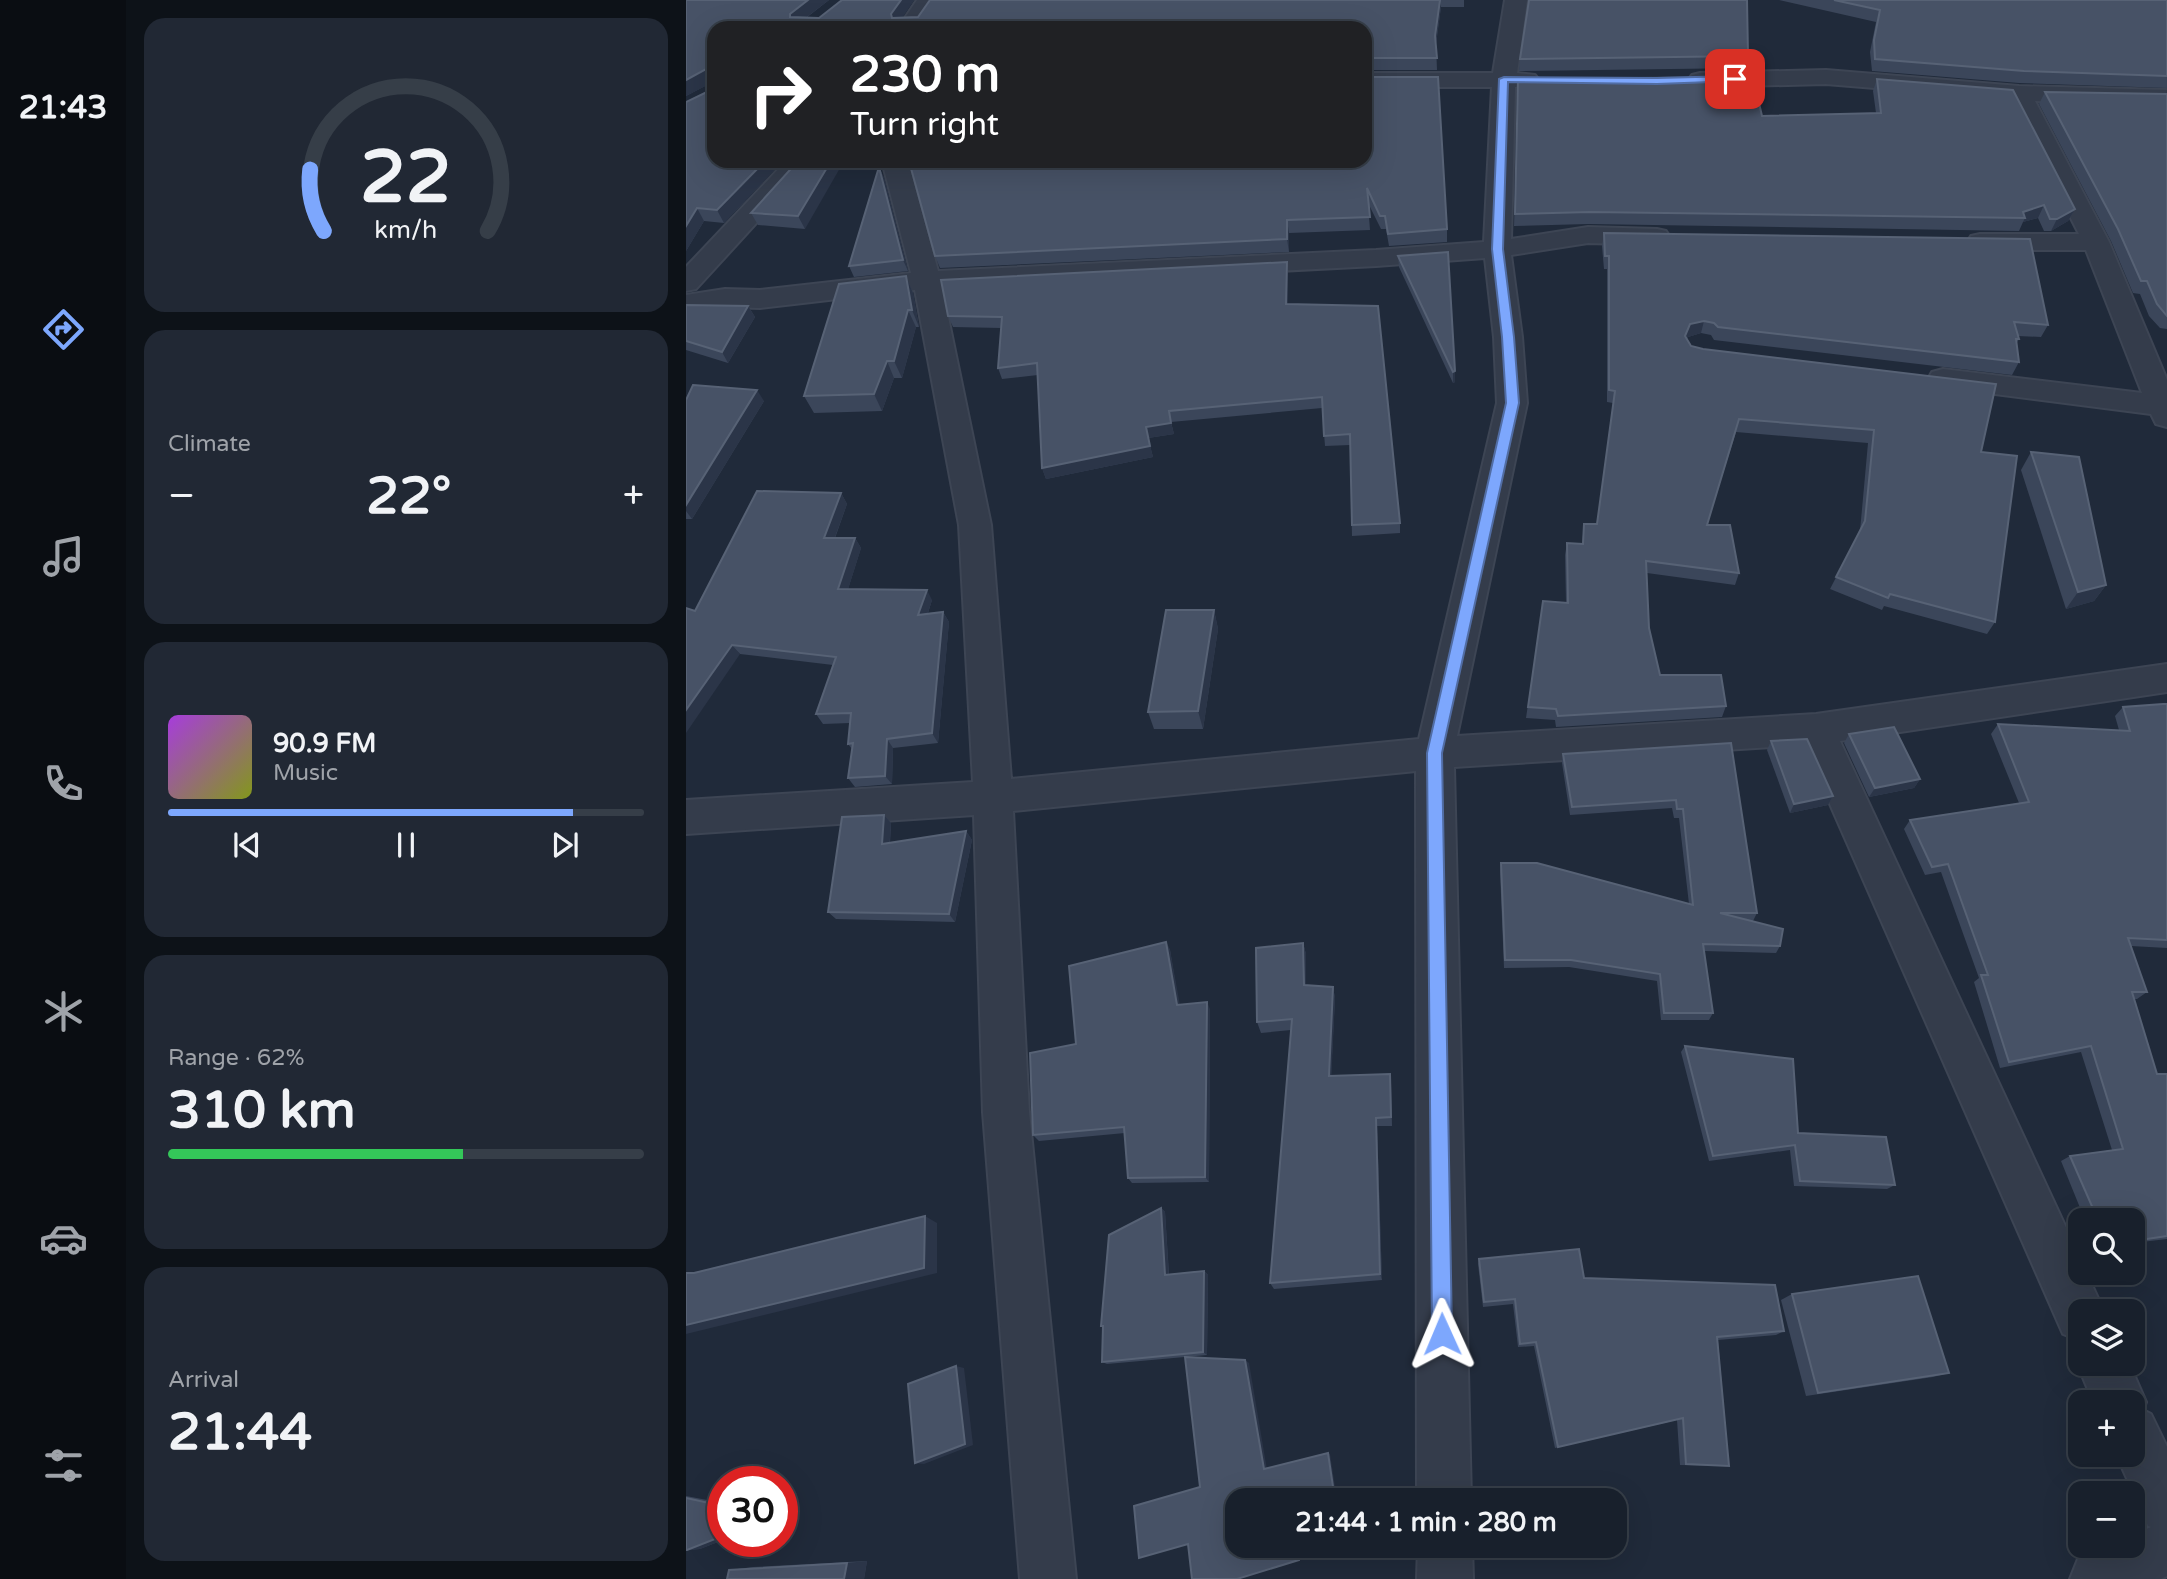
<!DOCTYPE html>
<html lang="en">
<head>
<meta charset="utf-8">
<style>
  :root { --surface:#18202c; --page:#212834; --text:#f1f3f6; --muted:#9fa3a9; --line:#363e48; --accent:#7da7fd }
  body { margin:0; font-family:"Varela Round",sans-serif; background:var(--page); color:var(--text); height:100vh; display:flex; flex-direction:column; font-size:26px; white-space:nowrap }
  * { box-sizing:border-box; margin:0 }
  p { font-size:23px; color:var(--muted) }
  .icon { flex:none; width:38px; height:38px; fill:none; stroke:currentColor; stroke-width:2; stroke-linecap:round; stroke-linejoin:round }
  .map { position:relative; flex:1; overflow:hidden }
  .drawer { display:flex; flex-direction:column; gap:18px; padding:18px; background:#0d1218; width:560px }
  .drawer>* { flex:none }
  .top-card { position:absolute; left:21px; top:21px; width:665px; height:147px; border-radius:21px; box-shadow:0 7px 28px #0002,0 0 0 2px var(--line); background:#202124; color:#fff; overflow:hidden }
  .fabs { position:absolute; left:1382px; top:1208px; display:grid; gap:14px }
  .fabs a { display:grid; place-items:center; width:77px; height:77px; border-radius:14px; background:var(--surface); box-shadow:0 7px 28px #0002,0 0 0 2px var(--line); font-size:35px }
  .speed { position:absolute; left:21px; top:1466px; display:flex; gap:14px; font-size:35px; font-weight:700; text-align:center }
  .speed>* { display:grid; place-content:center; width:91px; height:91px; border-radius:50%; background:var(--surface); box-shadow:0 7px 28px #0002,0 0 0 2px var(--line); line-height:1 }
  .speed .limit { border:10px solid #d22; background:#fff; color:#111 }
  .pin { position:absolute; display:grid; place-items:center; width:60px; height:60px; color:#fff; margin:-30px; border-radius:14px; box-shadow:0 4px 10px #0006 }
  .me { position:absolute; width:77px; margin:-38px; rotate:359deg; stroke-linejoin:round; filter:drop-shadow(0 0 5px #0008) }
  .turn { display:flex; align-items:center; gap:24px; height:147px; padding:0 28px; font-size:32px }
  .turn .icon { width:91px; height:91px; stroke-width:2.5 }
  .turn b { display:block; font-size:49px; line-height:60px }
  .big { font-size:52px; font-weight:800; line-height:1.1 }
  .drawer .tile { flex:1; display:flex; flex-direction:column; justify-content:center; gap:10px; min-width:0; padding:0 24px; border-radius:21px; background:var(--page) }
  .drawer .dial { align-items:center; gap:0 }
  .dial svg { height:182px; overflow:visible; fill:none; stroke:var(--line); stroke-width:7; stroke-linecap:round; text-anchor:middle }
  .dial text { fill:var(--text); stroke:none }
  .song { display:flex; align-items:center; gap:21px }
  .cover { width:84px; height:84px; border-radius:10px; background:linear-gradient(135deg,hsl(280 70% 55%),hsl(70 70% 35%)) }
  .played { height:7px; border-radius:4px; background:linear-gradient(90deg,var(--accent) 85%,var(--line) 85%) }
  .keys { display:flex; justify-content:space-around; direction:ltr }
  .heat { display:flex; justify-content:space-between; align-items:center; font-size:38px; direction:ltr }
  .charge { height:10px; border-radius:5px; background:linear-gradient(90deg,#34c759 62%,var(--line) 0) }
  .trip { position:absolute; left:539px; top:1488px; width:402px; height:70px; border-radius:21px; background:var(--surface); box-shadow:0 7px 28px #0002,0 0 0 2px var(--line); font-weight:800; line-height:70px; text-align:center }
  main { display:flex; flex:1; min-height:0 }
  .menu { display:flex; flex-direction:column; width:126px; justify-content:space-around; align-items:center; background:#0a0d12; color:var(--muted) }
  .menu .icon { width:49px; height:49px }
  .menu .active { color:var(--accent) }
  .menu b { font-size:32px; color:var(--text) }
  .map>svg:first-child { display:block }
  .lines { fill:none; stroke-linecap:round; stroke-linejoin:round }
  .minor-casing { stroke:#3d4554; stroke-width:4 }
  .minor { fill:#343c4b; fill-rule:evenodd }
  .wall { fill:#3b465a }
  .shaded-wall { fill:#2b3548 }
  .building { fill:#475266; stroke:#576275; stroke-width:2 }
  .route { fill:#7da7fd; stroke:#516da4; stroke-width:2 }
</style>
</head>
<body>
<main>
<nav class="menu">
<b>21:43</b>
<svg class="icon active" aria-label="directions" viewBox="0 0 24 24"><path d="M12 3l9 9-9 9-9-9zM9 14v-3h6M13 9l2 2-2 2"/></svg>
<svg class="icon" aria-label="music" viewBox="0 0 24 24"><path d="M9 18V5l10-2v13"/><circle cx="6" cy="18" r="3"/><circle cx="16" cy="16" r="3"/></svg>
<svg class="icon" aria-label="phone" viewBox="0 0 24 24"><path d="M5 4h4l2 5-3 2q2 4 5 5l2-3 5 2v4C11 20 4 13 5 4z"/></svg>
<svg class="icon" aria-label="climate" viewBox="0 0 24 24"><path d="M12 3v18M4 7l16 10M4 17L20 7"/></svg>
<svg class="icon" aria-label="car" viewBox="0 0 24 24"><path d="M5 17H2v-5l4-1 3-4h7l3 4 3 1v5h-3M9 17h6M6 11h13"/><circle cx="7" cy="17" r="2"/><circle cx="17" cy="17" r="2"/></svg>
<svg class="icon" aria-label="filters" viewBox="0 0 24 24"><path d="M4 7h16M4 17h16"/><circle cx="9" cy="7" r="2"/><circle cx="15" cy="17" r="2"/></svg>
</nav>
<section class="drawer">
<div class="tile dial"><svg viewBox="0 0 100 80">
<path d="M14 69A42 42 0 1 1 86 69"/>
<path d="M14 69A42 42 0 0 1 8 42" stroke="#7da7fd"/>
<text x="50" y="56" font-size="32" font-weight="700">22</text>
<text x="50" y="72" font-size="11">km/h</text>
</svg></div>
<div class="tile"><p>Climate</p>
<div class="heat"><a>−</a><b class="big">22°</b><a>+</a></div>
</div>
<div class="tile">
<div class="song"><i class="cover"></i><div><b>90.9 FM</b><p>Music</p></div></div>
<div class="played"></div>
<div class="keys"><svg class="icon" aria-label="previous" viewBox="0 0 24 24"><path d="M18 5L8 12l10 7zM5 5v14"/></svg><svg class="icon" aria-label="pause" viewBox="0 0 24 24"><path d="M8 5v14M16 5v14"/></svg><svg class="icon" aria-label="next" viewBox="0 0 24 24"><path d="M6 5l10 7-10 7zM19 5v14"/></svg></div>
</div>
<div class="tile"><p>Range · 62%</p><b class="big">310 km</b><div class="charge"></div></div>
<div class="tile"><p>Arrival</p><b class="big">21:44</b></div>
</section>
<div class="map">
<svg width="1481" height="1579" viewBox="0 0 1481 1579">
  <rect width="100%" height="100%" fill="#202a3a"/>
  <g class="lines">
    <!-- minor casing -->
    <g class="minor-casing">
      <g id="minor">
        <path d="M231 0H253L234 28H212Z"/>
        <path d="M819 0H841L831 73 849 75 853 80 849 85 829 87 825 239 902 227 971 229 980 231 984 237 980 243 971 245 902 243 825 255 836 337 841 403 771 736 1130 714 1481 664V692L1154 741 1395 1260V1272H1400L1418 1311H1395V1341L1377 1334 1118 745 768 767 785 1500H731L730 771 327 811 343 1112 390 1579H334L297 1112 288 815 0 834V800L287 782 273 525 229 290 74 308 39 307 0 313V295L39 289 74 290 225 273 196 161H222L252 271 690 250 798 242 806 87H679V73H807ZM799 258 808 337 811 403 733 739 325 779 305 525 256 288 690 266Z"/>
        <path d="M1140 70 1333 86 1481 90V104L1349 101 1423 242 1481 380V427L1470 424 1465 414 1246 386 1242 379 1246 372 1257 369 1456 393 1400 250H1294L1285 248 1281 242 1285 236 1294 234H1393L1324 99 1140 84 1014 87 1006 85 1002 80 1006 75 1014 73Z"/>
        <path d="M100 161H127L10 289 0 291V267Z"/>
        <path d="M1395 1353V1363H1443L1460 1402 1457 1410 1465 1414 1481 1447V1576L1475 1579H1384L1392 1559 1424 1545H1447V1535L1465 1527 1462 1526 1430 1454H1447V1402H1407L1391 1363Z"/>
        <path d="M732 1545H786L787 1579H731Z"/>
      </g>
    </g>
    <!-- minor -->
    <use href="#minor" class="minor"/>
  </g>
  <!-- wall -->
  <g class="wall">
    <path d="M0 0H143L120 18H133L156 0H228L216 17H232L244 0H778V7H755L750 44 751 70H679V28H28V161H97L38 223 18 221 0 251 23 84 0 96Z"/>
    <path d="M1093 0H1481V88L1333 83 1186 71 1184 52 1190 22Z"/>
    <path d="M1062 56 1060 68 833 71 834 59Z"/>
    <path d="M1191 79 1389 209 1382 221 1365 231H1358L1352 218 1337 222 1333 231 902 224 828 226 832 91 1076 116 1190 113 1187 91Z"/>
    <path d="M1359 92 1481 94V329L1474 328 1463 316 1454 294 1447 293 1425 241 1353 104Z"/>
    <path d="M112 161 119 229 72 225 65 213Z"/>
    <path d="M679 161 761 229V242L703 246 700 229H695L682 203 684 230 603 233V252L254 268 249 256Z"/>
    <path d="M193 167 198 178 222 271 168 277 163 266Z"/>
    <path d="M918 233 1362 325 1355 337 1332 336 1333 339 1330 344 1333 362 1326 375 1028 340 1025 335 1015 333 1002 337 1001 339 1005 346 1295 452 1309 622 1301 634 1198 606 1196 610 1144 589 1174 531 1182 443 1050 432 1021 525 1053 573 1049 585 961 573 963 628 974 675 1040 706 1036 717 870 727 869 720 840 718 857 601 880 603 879 555 881 543 896 544 898 524H911L927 403 921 402V269H918L916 246Z"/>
    <path d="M712 256 769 371V382L767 383 713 267Z"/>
    <path d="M602 273V304L714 523V533L666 536 664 445 639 446 636 408 485 422 488 434 462 438 467 457 360 479 356 468 352 375 316 379 312 368 315 328 267 327 262 316Z"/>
    <path d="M220 276 227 293 233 327H230L216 378H208L196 411 128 413 118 396Z"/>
    <path d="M0 305 62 306 69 317 42 363 0 350Z"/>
    <path d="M0 400 78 401 6 519H0Z"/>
    <path d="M1345 452 1420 585 1408 601 1380 609 1335 470Z"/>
    <path d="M155 493 161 504 149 538H169L175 548 162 589 246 600 242 613 257 612 263 622 252 743 207 748 206 784 169 787 162 778 166 749 162 744 164 723 137 724 130 714 147 665 54 654 9 611Z"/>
    <path d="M528 610 532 629 517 729H468L462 712Z"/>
    <path d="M1481 704V948L1445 946 1461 992 1451 999H1448L1471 1074H1481V1239L1447 1243V1220H1399L1375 1161 1384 1156 1426 1150 1395 1052 1314 1068 1288 982 1293 978 1255 872 1239 875 1218 829 1224 820 1333 803 1305 734 1312 724 1433 730 1429 716 1437 707Z"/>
    <path d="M1163 734 1234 779 1228 788 1183 797 1158 743Z"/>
    <path d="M1085 741 1147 796 1142 805 1104 813 1081 750Z"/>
    <path d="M1045 743 1071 913 1067 921H1064L1094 946 1090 953 1018 951 1027 1013 1023 1020H975L971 981 883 967 818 968 814 871 815 863 1003 904 993 818H988L986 808 884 815 876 763 877 754Z"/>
    <path d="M198 815 205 823 204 843 280 831 286 840 269 922 150 919 142 912Z"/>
    <path d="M480 942 484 950 493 1004 524 1009 523 1182 446 1183 442 1178 439 1133 353 1141 347 1135 390 1044Z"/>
    <path d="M617 943 620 954V985L647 987 649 998 645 1075 705 1083 706 1126H691L696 1280 588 1289 584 1283 605 1030 575 1033 571 1022Z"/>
    <path d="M999 1046 1112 1133 1209 1185 1201 1189 1108 1186 1104 1150 1023 1161 995 1052Z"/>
    <path d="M475 1208 479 1212 483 1274 518 1271 522 1275 521 1355 421 1364 416 1362 417 1327 415 1326Z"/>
    <path d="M793 1259 898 1278 1098 1331 1090 1335 1032 1340 1043 1466 994 1465 991 1420 869 1448 848 1346 832 1347 827 1304 797 1307 792 1264Z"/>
    <path d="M1106 1294 1263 1373 1247 1377 1120 1396 1095 1300Z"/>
    <path d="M0 1496 37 1503V1540L14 1549 0 1550Z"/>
    <path d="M181 1561 178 1579H41L43 1570 67 1567Z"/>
  </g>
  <!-- shaded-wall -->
  <g class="shaded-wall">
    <path d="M122 0H143L109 26 104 17V14Z"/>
    <path d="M215 0H228L210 28 205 14Z"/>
    <path d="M754 0 755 7 749 48V36Z"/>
    <path d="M20 69 27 82 0 96V80Z"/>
    <path d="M79 161H97L38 223 31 210Z"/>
    <path d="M145 161H158L119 229 112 216Z"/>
    <path d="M193 167 198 178 222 271 217 260Z"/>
    <path d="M1358 205 1352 218 1337 222 1339 218 1337 212Z"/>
    <path d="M11 208 18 221 0 251V226Z"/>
    <path d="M1389 209 1382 221 1365 231 1371 219Z"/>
    <path d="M601 220 603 233V252L601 239Z"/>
    <path d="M601 262 602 273V315L600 304Z"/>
    <path d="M220 276 227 293 233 327 226 310Z"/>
    <path d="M62 306 69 317 42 363 36 352Z"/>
    <path d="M222 310 230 327 216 378 208 361Z"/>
    <path d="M1018 321 1015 333 1002 337 997 349 999 336 1004 324Z"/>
    <path d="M201 361 208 378 196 411 188 394Z"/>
    <path d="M769 371V382L767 383V372Z"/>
    <path d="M71 390 78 401 6 519 0 511V505Z"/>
    <path d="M485 423 488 434 462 438 467 457 360 479 356 468 460 427Z"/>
    <path d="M155 493 161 504 145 548 138 538Z"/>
    <path d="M169 538 175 548 159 599 152 589Z"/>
    <path d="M1420 585 1408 601 1380 609 1392 592Z"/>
    <path d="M241 590 246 600 238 625 232 615Z"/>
    <path d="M528 610 532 629 517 729 512 711Z"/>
    <path d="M257 612 263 622 252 743 246 733Z"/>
    <path d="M46 645 54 654 0 733V710Z"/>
    <path d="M201 739 207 748 206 784 199 776Z"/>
    <path d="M1234 779 1228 788 1183 797 1189 788Z"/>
    <path d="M1147 796 1142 805 1104 813 1108 804Z"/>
    <path d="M198 815 205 823 203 852 196 844Z"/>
    <path d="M280 831 286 840 269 922 263 914Z"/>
    <path d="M480 942 484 950 495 1011 491 1005Z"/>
    <path d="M617 943 620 954V996L618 985Z"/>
    <path d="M647 987 649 998 645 1085 643 1076Z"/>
    <path d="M521 1002 524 1009 523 1182 519 1177Z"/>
    <path d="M690 1118 691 1126 696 1280 694 1274Z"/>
    <path d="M475 1208 479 1212 483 1278 479 1275Z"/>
    <path d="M239 1216 251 1223V1273L0 1334V1325Z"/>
    <path d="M518 1271 522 1275 521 1355 517 1352Z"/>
    <path d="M559 1360 563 1363 581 1470 578 1469Z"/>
    <path d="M270 1366 278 1368 287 1445 238 1464 229 1463Z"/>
    <path d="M642 1453 644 1454 651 1500H649Z"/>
    <path d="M37 1521V1540L14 1549 1 1550Z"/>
    <path d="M611 1545H614L617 1558 613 1560Z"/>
    <path d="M181 1561 178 1579H158L161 1563Z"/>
  </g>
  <!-- building -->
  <g class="building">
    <path d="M0 0H122L104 14V17L133 18 156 0H215L205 14 206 18 232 17 244 0H754L749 36 751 58H679V28H28V161H79L31 210 11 208 0 226V102L23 91 24 70 20 69 0 80Z"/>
    <path d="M843 0H1061L1062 56 834 59Z"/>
    <path d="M1148 0H1481V76L1338 71 1189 59 1188 40 1194 10Z"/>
    <path d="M679 77H752L761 229 702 234 699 216H694L681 188 684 217 601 220V239L249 256 223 161H679Z"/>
    <path d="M1067 77 1076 116 1195 113 1191 79 1327 90 1389 209 1371 219H1364L1358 205 1337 212 1339 218 904 212 829 214 832 79Z"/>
    <path d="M1359 92 1481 94V316L1471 304 1461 281H1455L1432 229Z"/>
    <path d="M112 161H145L112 216 65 213Z"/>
    <path d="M193 167 217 260 163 266Z"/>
    <path d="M918 233 1344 239 1362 325 1328 322 1333 339H1330L1333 362 1032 327 1028 323 1018 321 1004 324 999 336 1005 346 1017 349 1310 384 1295 452 1331 456 1309 622 1204 594 1202 598 1150 577 1179 521 1188 430 1053 419 1021 525H1044L1053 573 960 561 963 628 974 675H1035L1040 706 872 716 870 709 842 707 857 601 882 603 881 543 897 544 898 524H911L929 391 923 390V256H919Z"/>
    <path d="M762 252 769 371 767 372 712 256Z"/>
    <path d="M601 262 600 304 692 306 714 523 666 525 664 434 638 436 636 397 483 411 485 423 460 427 464 446 356 468 351 363 312 368 316 317 262 316 255 280Z"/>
    <path d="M220 276 226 310H222L208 361H201L188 394 118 396 153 284Z"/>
    <path d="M0 305 62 306 36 352 0 341Z"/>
    <path d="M7 385 71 390 0 505V400Z"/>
    <path d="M1345 452 1393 457 1420 585 1392 592Z"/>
    <path d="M71 491 155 493 138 538H169L152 589 241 590 232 615 257 612 246 733 201 739 199 776 162 778 167 743 162 744 165 713 130 714 150 657 46 645 0 710V608L9 611Z"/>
    <path d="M480 610H528L512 711 462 712Z"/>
    <path d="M1477 704H1481V940L1442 938 1461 992H1446L1471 1074H1481V1236L1447 1241V1220H1412L1384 1156 1437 1149 1405 1046 1323 1062 1295 975H1302L1262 864 1246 867 1224 820 1343 802 1312 724 1444 731 1437 707Z"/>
    <path d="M1208 727 1234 779 1189 788 1163 734Z"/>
    <path d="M1121 739 1147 796 1108 804 1085 741Z"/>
    <path d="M1045 743 1071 913H1034L1097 929 1094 946 1017 944 1027 1013H978L974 974 885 960H819L815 863H851L1007 905 997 809H991L990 800 886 807 877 754Z"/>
    <path d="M198 815 196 844 280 831 263 914 142 912 156 817Z"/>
    <path d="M480 942 491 1005 521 1002 519 1177 442 1178 438 1127 347 1135 344 1053 390 1044 383 966Z"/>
    <path d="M617 943 618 985 647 987 643 1076 704 1074 705 1117 690 1118 694 1274 584 1283 606 1019 571 1022 570 948Z"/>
    <path d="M999 1046 1107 1059 1112 1133 1200 1137 1209 1185 1114 1181 1109 1145 1027 1156Z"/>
    <path d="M475 1208 479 1275 518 1271 517 1352 416 1362 417 1326H415L423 1235Z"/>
    <path d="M239 1216 238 1268 0 1325V1273H8Z"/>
    <path d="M893 1249 898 1278 1089 1285 1098 1331 1031 1337 1043 1466 1000 1464 997 1418 872 1447 850 1342 834 1344 829 1299 798 1302 793 1259Z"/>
    <path d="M1232 1276 1263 1373 1132 1393 1106 1294Z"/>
    <path d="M499 1357 559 1360 578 1469 642 1453 649 1500H551V1545H611L613 1560 551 1579H506L502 1544 453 1558 448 1506 514 1487Z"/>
    <path d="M270 1366 279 1444 229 1463 222 1384Z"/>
    <path d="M0 1498 37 1506V1521L29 1539 1 1550H0Z"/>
    <path d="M161 1563 158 1579H41L43 1570Z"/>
  </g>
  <!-- route -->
  <path class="route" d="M1049 76 1052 77V81L971 84 822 82 817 249 828 337 833 403 756 753 766 1334 763 1341 756 1344 749 1341 746 1334 741 753 820 403 816 337 806 249 813 79 818 77 971 78Z"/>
</svg>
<div class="fabs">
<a><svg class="icon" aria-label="search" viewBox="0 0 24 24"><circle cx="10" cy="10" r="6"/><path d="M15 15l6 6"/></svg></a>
<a><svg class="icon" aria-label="layers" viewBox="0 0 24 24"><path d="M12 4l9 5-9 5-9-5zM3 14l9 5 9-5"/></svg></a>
<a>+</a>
<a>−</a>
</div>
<div class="speed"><div class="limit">30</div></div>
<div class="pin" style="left:1049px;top:79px;background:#d93025"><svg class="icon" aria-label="arrive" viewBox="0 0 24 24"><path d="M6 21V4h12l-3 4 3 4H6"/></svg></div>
<svg class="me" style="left:756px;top:1334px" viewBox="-20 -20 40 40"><path d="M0-17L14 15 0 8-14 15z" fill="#7da7fd" stroke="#fff" stroke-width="4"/></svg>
<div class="trip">21:44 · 1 min · 280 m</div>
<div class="top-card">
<div class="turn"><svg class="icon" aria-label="right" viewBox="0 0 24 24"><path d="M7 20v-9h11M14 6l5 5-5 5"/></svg><div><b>230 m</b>Turn right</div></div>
</div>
</div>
</main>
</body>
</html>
